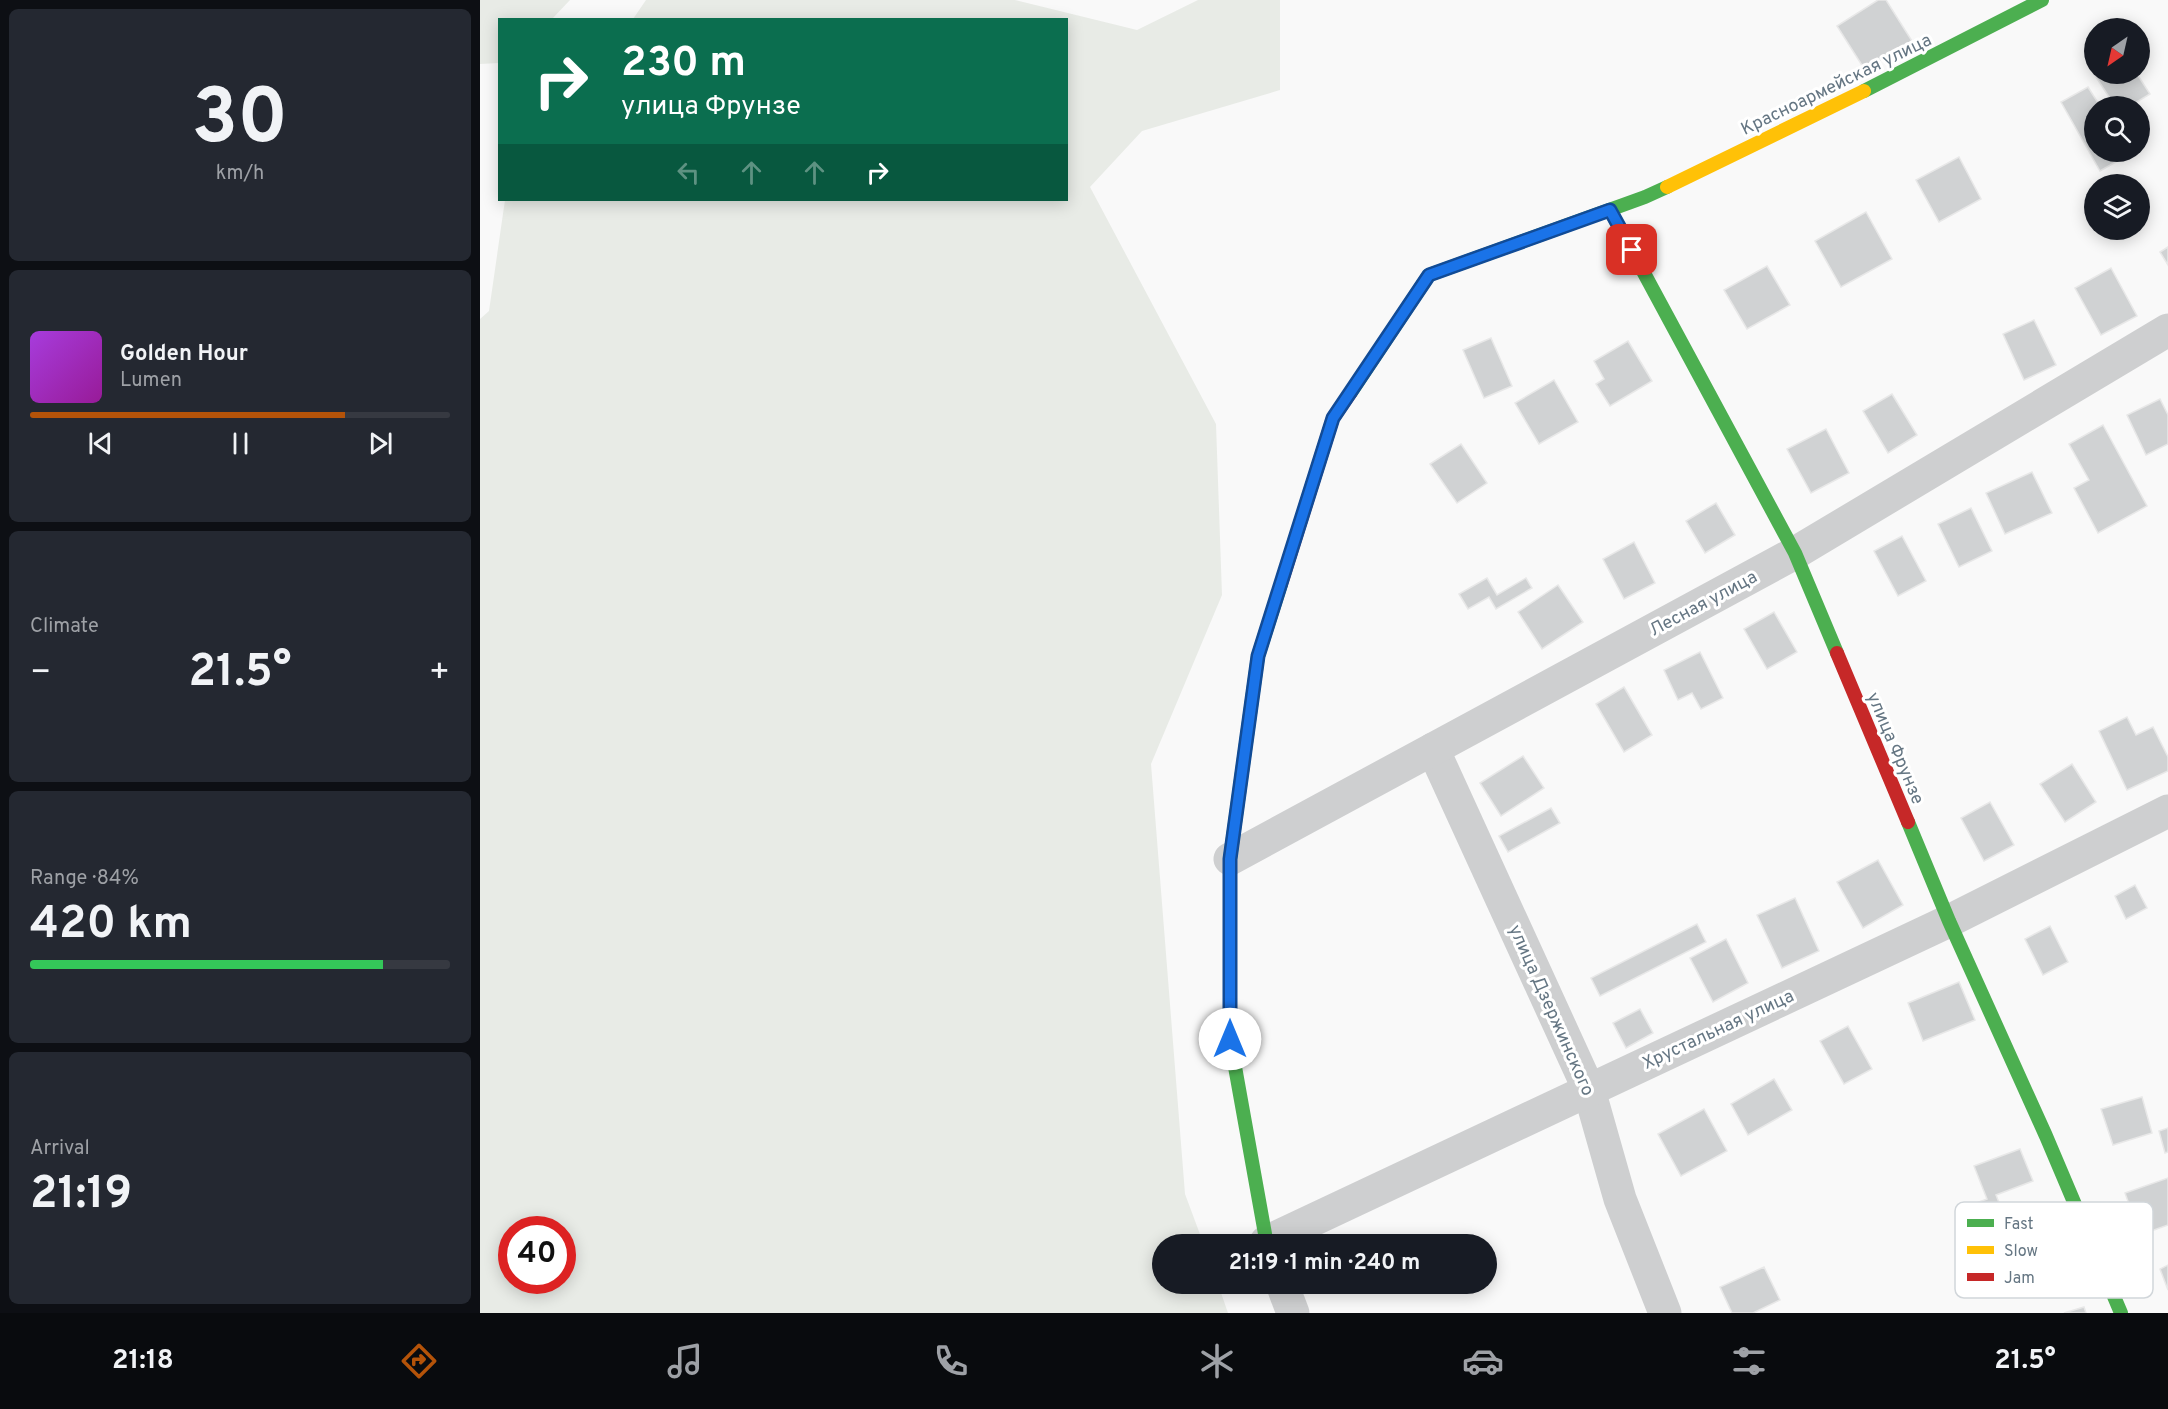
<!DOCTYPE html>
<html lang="en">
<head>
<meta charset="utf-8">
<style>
  :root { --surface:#171b24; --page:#242831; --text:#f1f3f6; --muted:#9ea1a6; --line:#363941; --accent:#b45309 }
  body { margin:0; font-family:Overpass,sans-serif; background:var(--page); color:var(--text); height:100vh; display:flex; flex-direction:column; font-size:22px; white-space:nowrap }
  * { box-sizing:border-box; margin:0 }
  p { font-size:20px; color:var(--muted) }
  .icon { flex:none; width:33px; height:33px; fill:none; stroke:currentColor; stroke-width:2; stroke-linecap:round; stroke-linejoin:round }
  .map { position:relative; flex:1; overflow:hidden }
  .panel { display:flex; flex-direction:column; gap:9px; padding:9px; background:#0d0f14; width:480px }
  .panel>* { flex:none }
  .hud { position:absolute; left:18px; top:18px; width:570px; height:183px; border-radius:0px; box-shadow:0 3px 15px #0003; background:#0b6e4f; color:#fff; overflow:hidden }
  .needle { width:39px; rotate:214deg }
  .controls { position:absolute; left:1604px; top:18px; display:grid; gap:12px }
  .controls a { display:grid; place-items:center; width:66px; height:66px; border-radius:50%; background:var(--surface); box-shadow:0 3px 15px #0003; font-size:30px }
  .speed { position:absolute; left:18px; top:1216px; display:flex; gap:12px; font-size:30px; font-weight:700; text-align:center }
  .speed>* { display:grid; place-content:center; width:78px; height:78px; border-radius:50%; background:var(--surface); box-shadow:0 3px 15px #0003; line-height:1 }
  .speed .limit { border:9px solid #d22; background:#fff; color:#111 }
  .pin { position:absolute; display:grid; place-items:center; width:51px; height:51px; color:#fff; margin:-26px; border-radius:12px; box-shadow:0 3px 9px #0006 }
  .me { position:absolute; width:66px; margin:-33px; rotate:0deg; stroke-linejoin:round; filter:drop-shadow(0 0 4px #0008) }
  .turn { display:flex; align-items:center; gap:21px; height:126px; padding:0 24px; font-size:27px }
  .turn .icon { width:78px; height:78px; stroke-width:2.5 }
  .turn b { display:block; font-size:42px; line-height:51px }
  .lanes { display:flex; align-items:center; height:57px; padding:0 24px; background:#0003; justify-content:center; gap:30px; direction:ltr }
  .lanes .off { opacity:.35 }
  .big { font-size:45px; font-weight:700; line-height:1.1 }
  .panel .card { flex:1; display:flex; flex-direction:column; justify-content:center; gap:9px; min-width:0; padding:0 21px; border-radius:9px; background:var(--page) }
  .panel .dial { align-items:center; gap:0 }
  .dial b { font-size:78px; line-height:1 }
  .song { display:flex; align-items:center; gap:18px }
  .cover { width:72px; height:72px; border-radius:9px; background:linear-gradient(135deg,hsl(280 70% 55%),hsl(300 70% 35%)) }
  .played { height:6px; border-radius:3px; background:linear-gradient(90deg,var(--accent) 75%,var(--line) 75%) }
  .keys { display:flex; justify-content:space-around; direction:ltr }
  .heat { display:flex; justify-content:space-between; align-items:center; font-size:33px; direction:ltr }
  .charge { height:9px; border-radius:4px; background:linear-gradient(90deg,#34c759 84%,var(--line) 0) }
  .trip { position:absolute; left:672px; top:1234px; width:345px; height:60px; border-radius:30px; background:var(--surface); box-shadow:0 3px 15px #0003; font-weight:700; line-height:60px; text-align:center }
  .tabs { display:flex; height:96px; justify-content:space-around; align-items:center; background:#090b0e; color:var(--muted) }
  .tabs .icon { width:42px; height:42px }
  .tabs .selected { color:var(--accent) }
  .tabs b { font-size:27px; color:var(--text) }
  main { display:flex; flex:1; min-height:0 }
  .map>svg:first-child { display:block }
  .green { fill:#e8ebe6; fill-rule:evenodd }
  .building { fill:#d0d2d3; stroke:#e8e8e8; stroke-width:1.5 }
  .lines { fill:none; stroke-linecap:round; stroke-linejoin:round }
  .street { stroke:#cecfd0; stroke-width:33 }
  .fast { stroke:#4caf50; stroke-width:14 }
  .slow { stroke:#ffc107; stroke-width:14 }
  .jam { stroke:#c62828; stroke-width:14 }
  .route-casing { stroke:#114b97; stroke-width:15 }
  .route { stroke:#1a73e8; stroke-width:10 }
  .labels { text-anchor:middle; stroke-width:6; stroke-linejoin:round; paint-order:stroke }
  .street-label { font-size:18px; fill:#657683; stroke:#fff }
  .key { fill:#fff; stroke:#d1d6da; stroke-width:1.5 }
  .key-label { font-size:16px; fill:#657683 }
</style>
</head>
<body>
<main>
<section class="panel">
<div class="card dial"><b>30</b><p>km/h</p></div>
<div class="card">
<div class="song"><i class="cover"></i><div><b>Golden Hour</b><p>Lumen</p></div></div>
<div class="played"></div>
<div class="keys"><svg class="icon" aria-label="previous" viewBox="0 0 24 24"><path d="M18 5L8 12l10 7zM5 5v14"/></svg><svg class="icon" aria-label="pause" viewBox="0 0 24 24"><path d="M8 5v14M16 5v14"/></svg><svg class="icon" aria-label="next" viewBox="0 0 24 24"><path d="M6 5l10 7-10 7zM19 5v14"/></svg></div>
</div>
<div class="card"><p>Climate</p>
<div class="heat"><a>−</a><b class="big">21.5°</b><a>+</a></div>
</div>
<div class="card"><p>Range · 84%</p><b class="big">420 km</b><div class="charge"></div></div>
<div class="card"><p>Arrival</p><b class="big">21:19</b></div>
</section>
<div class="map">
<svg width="1688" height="1313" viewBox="0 0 1688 1313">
  <rect width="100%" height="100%" fill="#f9f9f9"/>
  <!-- green -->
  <g class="green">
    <path d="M0 0H90L72 19 20 20 19 63 0 64Z"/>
    <path d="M166 0H535L657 30 718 0H800V90L662 131 610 187 736 424 742 595 671 764 705 1194 724 1245H682V1284H738L748 1313H0V319L9 311 25 200H586V20L153 19ZM32 1230H82V1281H32Z"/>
  </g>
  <!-- building -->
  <g class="building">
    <path d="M1398 0H1406L1432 41 1385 70 1357 26Z"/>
    <path d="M1614 74H1657L1670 94 1650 106H1635Z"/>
    <path d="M1608 87 1620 106H1614V152H1645L1648 155 1620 171 1581 102Z"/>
    <path d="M1479 157 1501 199 1459 222 1436 180Z"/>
    <path d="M1386 212 1412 259 1361 287 1335 241Z"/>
    <path d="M1688 247V265L1680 252Z"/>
    <path d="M1287 266 1310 305 1267 329 1244 290Z"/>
    <path d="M1631 268 1657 316 1621 335 1595 288Z"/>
    <path d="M1554 320 1576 365 1544 380 1523 334Z"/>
    <path d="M1011 338 1032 386 1004 398 983 350Z"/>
    <path d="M1148 341 1172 381 1130 406 1116 384 1124 379 1114 361Z"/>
    <path d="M1074 380 1098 422 1059 444 1035 403Z"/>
    <path d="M1412 394 1437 435 1408 453 1383 411Z"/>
    <path d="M1680 399 1688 415V444L1666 455 1647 415Z"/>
    <path d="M1623 425 1667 506 1618 533 1594 488 1609 480 1589 444Z"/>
    <path d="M1346 429 1369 473 1331 493 1307 449Z"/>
    <path d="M981 444 1007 483 977 503 950 464Z"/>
    <path d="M1552 472 1572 513 1525 534 1506 493Z"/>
    <path d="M1236 503 1255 535 1225 553 1206 521Z"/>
    <path d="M1491 508 1512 551 1479 567 1458 524Z"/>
    <path d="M1422 536 1446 581 1418 596 1394 551Z"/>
    <path d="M1154 542 1175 583 1144 599 1123 559Z"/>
    <path d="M1007 578 1017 595 1046 578 1052 588 1016 609 1009 597 988 609 979 594Z"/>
    <path d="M1078 585 1103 622 1062 649 1038 612Z"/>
    <path d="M1294 612 1317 652 1287 669 1264 629Z"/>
    <path d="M1220 652 1243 698 1221 709 1212 693 1198 700 1184 670Z"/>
    <path d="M1144 687 1172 735 1144 752 1116 704Z"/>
    <path d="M1647 717 1656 735 1673 727 1688 757V771L1647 790 1619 731Z"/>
    <path d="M1043 756 1064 788 1021 816 1000 783Z"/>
    <path d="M1592 764 1616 802 1585 822 1560 784Z"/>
    <path d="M1510 802 1534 845 1504 861 1481 818Z"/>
    <path d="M1071 808 1080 823 1028 852 1019 836Z"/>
    <path d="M1398 860 1423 905 1383 928 1357 882Z"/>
    <path d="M1655 885 1667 908 1646 919 1635 896Z"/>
    <path d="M1315 898 1339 951 1302 968 1277 915Z"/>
    <path d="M1217 924 1226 942 1120 996 1111 978Z"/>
    <path d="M1570 926 1588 962 1563 975 1545 939Z"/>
    <path d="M1246 939 1268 983 1233 1002 1210 958Z"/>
    <path d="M1479 982 1495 1020 1443 1041 1428 1003Z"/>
    <path d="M1160 1009 1173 1033 1146 1048 1133 1023Z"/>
    <path d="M1368 1026 1392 1069 1364 1084 1340 1041Z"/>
    <path d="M1294 1079 1312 1110 1268 1135 1251 1104Z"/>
    <path d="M1662 1097 1672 1133 1633 1145 1621 1109Z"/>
    <path d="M1224 1109 1247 1151 1201 1176 1178 1134Z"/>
    <path d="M1688 1128V1152L1685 1153 1679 1131Z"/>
    <path d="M1540 1149 1553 1181 1516 1195 1527 1223 1494 1236 1483 1208 1507 1199 1494 1166Z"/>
    <path d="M1688 1178V1225L1660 1235 1645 1193Z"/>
    <path d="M1688 1265V1290L1680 1269Z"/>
    <path d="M1284 1267 1300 1300 1273 1313H1252L1240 1287Z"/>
    <path d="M1604 1307 1606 1313H1584Z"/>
  </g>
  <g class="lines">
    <!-- street -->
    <g class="street">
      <path d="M953 749 1109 1090 1140 1199 1185 1313"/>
      <path d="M750 859 1315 553 1688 330"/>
      <path d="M786 1242 1469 921 1688 811"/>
      <path d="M802 1284 813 1313"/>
    </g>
    <!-- fast -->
    <g class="fast">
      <path d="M1384 91 1562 0"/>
      <path d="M1130 210 1315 553 1357 653"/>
      <path d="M871 392 949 275 1165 197 1187 187"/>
      <path d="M1428 822 1469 921 1566 1136 1641 1313"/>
      <path d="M787 1245 750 1039V859L778 656 801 584"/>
    </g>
    <!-- slow -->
    <path class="slow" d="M1187 187 1384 91"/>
    <!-- jam -->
    <g class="jam">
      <path d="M801 584 853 418 871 392"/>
      <path d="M1357 653 1428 822"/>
    </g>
  </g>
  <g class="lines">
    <!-- route casing -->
    <g class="route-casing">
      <path id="route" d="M750 1039V859L778 656 853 418 949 275 1130 210 1152 250"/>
    </g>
    <!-- route -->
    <use href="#route" class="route"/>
  </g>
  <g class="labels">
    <!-- street labels -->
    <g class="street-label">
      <text transform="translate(1356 84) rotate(-26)" y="6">Красноармейская улица</text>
      <text transform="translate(1223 603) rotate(-28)" y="6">Лесная улица</text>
      <text transform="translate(1416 748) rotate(67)" y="6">улица Фрунзе</text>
      <text transform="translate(1072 1010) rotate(66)" y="6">улица Дзержинского</text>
      <text transform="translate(1238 1029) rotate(-25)" y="6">Хрустальная улица</text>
    </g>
  </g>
  <!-- legend -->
  <rect x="1475" y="1202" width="198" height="96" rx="9" class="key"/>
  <rect x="1487" y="1219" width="27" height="8" fill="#4caf50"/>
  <rect x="1487" y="1246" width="27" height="8" fill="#ffc107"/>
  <rect x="1487" y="1273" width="27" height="8" fill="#c62828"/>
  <g class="key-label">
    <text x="1524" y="1229">Fast</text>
    <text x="1524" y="1256">Slow</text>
    <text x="1524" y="1283">Jam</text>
  </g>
</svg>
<div class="controls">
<a><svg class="needle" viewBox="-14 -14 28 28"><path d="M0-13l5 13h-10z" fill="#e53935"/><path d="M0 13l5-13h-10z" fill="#9ea1a6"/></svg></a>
<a><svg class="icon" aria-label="search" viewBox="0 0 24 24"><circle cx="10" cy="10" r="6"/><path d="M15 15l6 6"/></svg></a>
<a><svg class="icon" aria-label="layers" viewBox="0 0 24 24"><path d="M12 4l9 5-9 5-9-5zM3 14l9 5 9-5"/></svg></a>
</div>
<div class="speed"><div class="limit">40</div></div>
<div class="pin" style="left:1152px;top:250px;background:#d93025"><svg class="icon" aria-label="arrive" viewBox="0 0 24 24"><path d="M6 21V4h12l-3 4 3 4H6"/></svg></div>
<svg class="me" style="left:750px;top:1039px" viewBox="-20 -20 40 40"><circle r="19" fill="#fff"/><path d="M0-13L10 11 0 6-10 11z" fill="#1a73e8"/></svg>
<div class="trip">21:19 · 1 min · 240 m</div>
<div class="hud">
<div class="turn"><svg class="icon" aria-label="right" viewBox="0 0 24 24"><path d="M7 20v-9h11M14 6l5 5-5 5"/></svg><div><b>230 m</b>улица Фрунзе</div></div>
<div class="lanes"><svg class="icon off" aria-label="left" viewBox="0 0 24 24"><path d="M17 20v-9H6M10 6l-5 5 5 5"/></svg><svg class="icon off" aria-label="ahead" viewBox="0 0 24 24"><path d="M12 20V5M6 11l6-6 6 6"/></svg><svg class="icon off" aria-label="ahead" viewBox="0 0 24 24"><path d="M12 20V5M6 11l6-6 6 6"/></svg><svg class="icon" aria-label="right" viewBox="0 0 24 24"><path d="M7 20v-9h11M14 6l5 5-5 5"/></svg></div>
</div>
</div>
</main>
<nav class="tabs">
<b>21:18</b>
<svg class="icon selected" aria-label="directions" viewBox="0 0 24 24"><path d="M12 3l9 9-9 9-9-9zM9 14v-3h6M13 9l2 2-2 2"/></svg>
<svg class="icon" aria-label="music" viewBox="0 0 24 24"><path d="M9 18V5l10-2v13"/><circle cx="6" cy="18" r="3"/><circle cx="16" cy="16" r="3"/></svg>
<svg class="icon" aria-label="phone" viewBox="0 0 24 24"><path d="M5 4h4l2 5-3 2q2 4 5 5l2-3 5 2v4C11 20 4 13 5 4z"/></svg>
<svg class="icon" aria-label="climate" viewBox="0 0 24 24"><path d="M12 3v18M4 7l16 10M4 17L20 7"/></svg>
<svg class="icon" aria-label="car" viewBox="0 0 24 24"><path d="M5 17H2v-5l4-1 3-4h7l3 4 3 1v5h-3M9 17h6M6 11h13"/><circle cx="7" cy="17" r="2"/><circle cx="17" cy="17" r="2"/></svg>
<svg class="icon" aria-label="filters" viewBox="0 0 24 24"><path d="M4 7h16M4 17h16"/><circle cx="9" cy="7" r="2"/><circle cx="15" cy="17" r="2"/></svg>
<b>21.5°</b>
</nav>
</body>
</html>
